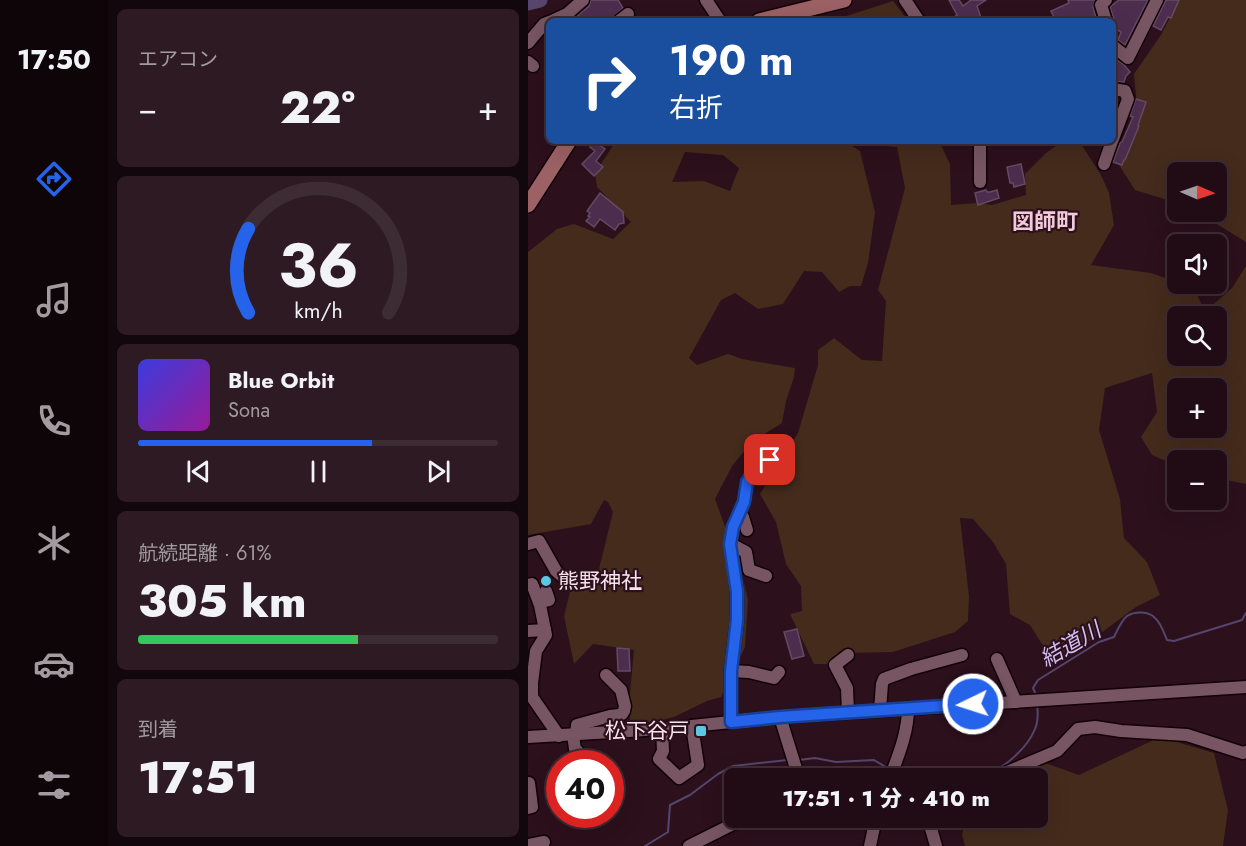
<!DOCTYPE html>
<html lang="ja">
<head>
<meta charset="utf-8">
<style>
  :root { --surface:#210c15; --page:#2d1a22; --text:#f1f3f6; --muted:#a29ba0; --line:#3e2c34; --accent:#2563eb }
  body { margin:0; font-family:Jost,"Noto Sans JP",sans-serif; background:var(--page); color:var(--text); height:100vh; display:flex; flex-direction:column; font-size:22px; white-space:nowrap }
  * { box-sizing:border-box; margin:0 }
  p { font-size:20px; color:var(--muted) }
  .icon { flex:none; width:33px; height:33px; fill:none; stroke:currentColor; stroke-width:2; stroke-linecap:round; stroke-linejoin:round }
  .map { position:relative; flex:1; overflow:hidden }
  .details { display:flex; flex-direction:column; gap:9px; padding:9px; background:#12070c; width:420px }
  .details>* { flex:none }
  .banner { position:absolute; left:18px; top:18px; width:570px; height:126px; border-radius:9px; box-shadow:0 6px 24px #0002,0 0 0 2px var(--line); background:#1a4fa0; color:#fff; overflow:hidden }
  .needle { width:39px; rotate:92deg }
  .tools { position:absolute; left:639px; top:162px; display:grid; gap:12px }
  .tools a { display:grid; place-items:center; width:60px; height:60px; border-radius:9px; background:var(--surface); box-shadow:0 6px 24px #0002,0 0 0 2px var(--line); font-size:30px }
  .speed { position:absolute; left:18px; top:750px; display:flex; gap:12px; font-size:30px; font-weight:700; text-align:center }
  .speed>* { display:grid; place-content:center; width:78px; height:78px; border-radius:50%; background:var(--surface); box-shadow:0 6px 24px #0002,0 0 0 2px var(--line); line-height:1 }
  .speed .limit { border:9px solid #d22; background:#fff; color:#111 }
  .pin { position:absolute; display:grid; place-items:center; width:51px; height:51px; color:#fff; margin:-26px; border-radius:12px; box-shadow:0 3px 9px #0006 }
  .me { position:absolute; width:66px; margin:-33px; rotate:266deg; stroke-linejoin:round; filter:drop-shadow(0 0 4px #0008) }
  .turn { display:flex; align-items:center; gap:21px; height:126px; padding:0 24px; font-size:27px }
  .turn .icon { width:78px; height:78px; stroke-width:2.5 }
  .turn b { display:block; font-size:42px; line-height:51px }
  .big { font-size:45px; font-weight:800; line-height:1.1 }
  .details .card { flex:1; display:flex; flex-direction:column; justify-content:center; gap:9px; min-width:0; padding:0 21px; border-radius:9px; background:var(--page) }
  .details .dial { align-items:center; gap:0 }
  .dial svg { height:156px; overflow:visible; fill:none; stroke:var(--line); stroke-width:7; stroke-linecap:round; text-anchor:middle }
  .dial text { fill:var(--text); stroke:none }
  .song { display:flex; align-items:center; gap:18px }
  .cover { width:72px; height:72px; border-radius:9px; background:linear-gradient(135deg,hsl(240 70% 55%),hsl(300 70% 35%)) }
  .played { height:6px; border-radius:3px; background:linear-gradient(90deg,var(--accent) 65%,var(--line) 65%) }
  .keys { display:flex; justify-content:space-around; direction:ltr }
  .heat { display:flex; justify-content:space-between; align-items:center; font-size:33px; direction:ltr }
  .charge { height:9px; border-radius:4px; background:linear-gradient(90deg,#34c759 61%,var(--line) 0) }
  .trip { position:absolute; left:196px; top:768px; width:324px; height:60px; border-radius:9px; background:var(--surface); box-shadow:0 6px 24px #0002,0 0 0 2px var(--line); font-weight:800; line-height:60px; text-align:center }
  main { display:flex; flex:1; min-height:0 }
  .tabs { display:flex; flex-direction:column; width:108px; justify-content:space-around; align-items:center; background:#0d0508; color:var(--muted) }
  .tabs .icon { width:42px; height:42px }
  .tabs .active { color:var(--accent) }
  .tabs b { font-size:27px; color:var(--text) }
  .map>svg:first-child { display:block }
  .green { fill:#442b1c; fill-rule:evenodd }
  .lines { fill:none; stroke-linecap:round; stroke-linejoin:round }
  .stream { stroke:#55466e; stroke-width:2 }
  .river { stroke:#55466e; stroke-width:15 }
  .building { fill:#4d2d4d; stroke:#634b62; stroke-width:1.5 }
  .minor-casing { stroke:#130007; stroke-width:15 }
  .major-casing { stroke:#130007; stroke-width:18 }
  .minor { stroke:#775562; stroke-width:12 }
  .major { stroke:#9b6164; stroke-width:15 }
  .route-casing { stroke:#184099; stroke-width:15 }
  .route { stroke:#2563eb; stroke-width:10 }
  .poi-dot { fill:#5ac8e5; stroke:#2c101c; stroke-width:2 }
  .labels { text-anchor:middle; stroke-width:4.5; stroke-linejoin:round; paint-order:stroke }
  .poi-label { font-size:21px; fill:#f8e3ea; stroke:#2c101c; text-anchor:start }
  .neighbourhood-label { font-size:22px; font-weight:bold; fill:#f2c9d8; stroke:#2c101c }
  .water-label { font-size:22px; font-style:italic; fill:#d1bef5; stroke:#2c101c }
</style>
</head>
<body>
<main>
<nav class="tabs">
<b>17:50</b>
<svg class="icon active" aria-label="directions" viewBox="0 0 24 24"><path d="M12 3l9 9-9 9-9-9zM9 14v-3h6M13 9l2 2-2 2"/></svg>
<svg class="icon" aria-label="music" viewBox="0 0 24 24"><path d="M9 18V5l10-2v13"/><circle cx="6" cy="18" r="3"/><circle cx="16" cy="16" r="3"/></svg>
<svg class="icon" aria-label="phone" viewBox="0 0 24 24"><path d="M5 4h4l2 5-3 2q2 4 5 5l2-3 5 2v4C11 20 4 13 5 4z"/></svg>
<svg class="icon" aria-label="climate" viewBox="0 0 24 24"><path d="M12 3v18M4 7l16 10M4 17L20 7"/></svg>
<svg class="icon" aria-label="car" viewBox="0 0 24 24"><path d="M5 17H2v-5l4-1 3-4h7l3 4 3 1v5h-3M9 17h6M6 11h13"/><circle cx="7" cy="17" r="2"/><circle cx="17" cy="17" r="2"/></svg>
<svg class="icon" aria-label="filters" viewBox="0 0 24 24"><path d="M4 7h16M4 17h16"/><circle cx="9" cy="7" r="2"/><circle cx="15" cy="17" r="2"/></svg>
</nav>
<section class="details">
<div class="card"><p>エアコン</p>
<div class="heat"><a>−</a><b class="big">22°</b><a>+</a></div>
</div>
<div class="card dial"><svg viewBox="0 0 100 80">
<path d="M14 69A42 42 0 1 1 86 69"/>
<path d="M14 69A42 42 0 0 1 14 26" stroke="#2563eb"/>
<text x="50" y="56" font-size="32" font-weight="700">36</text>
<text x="50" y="72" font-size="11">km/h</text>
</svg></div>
<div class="card">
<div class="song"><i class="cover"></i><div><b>Blue Orbit</b><p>Sona</p></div></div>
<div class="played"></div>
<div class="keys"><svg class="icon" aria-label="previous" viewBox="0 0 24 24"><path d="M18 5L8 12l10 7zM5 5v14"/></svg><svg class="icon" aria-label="pause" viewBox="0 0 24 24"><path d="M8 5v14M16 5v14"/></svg><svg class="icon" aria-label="next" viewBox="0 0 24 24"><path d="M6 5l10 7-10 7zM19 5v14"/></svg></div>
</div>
<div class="card"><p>航続距離 · 61%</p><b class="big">305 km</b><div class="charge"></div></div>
<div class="card"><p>到着</p><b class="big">17:51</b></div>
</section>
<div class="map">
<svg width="718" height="846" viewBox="0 0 718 846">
  <rect width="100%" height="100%" fill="#2c101c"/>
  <!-- green -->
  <g class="green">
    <path d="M651 0H718V242L669 212H688V172H650L649 203 607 190 591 165 611 127 606 74 633 35Z"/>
    <path d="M365 1 378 18 376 21H303Z"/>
    <path d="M88 141H316L332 151 347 212 340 263 333 286H322L311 292 294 272 276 271 255 304 230 309 207 293 193 300 161 358 169 365 200 354 214 359 267 368 266 377 258 401 254 423 225 441 204 466 187 499 213 570 220 600 217 647 193 697 179 701 146 717 102 728V693L106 650 65 644 46 664 36 616 42 592 70 573 85 512 80 502 76 500 63 524 0 535V252L29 229 46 224 85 239 103 222 69 187 67 173ZM157 152 195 155 211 168 202 191 176 181 144 182Z"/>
    <path d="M329 141H411L422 164 423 205 449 203 464 205 498 195 497 174 518 153 535 141H551L573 175 581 193 586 225 563 265 623 273 649 282 650 284 666 288 677 312 704 288 718 266V484L689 478 688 460H650L649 466 624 455 613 437 629 412 624 373 577 388 571 430 592 499 596 538 619 562 632 595 608 607 565 639 526 663 502 625 482 614 478 564 465 542 445 519 432 518 441 596 440 621 427 632 365 652 318 653 298 664H286L262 614 274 611 273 586 258 564 248 522 232 494 270 433 290 365V350L306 338 334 360 354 361 358 301 350 290 377 188 369 147 330 143ZM650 316H688V356H650ZM650 388H688V428H650Z"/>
    <path d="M632 737 686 753 700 810 695 846H437L434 834 440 818H510V778H473L506 759 551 775Z"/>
  </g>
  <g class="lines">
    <!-- stream -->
    <g class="stream">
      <path d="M508 695 505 688 510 680 571 642 586 637C589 631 593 621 599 616 607 611 621 611 627 618 633 623 636 633 639 640L646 641 714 620 718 613"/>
      <path d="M271 760 287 758 308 762 346 760 361 769"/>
      <path d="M369 774 377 778"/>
      <path d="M381 778C395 778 408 772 422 770 434 769 446 775 458 773 475 771 500 746 506 731 510 724 510 712 509 704"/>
      <path d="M117 846 140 832 142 805 162 795 190 774 205 766 260 760"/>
    </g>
    <!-- river -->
    <path class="river" d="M0 3 12 0"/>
  </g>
  <!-- building -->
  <g class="building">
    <path d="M63 0H90L95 8 80 21H48V17L61 6Z"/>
    <path d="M421 0H431L435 6 443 0H458L449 6 454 21H420L429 15Z"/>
    <path d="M540 0H567L565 7 569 21H528L523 11 541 3Z"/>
    <path d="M591 0H620L597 45 590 40 593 32 585 27 586 19 582 7Z"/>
    <path d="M638 0H651L643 18 640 17 633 30 625 26Z"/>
    <path d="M585 57 596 65 602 72 598 76 596 82 585 81 588 72 585 69Z"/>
    <path d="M608 99 618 102 610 125 611 126 597 160H596L594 165 585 162 592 143 594 142 605 117 602 116Z"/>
    <path d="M66 141 77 149 68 161 75 167 66 176 54 164 67 151 62 147Z"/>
    <path d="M493 164 497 184 486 187 485 183H482L479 167Z"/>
    <path d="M458 190 459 192H462L469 190 471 198 450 205 447 193Z"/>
    <path d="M72 193 95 212 96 223 91 224 87 230 72 219 66 227 58 221 62 217 60 216 62 213 59 211Z"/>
    <path d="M269 629 276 656 264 659 256 632Z"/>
    <path d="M89 648 101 649 102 671H90Z"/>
  </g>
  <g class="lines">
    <!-- minor casing -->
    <g class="minor-casing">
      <g id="minor">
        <path d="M178 0 192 21"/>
        <path d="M377 0 391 21"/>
        <path d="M578 0 573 5 578 21"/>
        <path d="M24 21 39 14 55 0"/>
        <path d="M91 21 100 14"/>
        <path d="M0 43 16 24 21 22"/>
        <path d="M585 46 600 58 629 0"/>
        <path d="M0 62 5 66"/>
        <path d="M585 89 597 91 600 99 585 139"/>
        <path d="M576 164 584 141"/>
        <path d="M452 182V141"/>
        <path d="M209 517H215L219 530"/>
        <path d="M0 544 11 541 28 571 41 582 53 580"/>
        <path d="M203 544 218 552 221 570 238 576"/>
        <path d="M0 585 4 584 12 605 17 630"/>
        <path d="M11 602 21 600 18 591"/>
        <path d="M0 631 17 630 18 635 8 651 4 683V697L31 736"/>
        <path d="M320 655 307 665 319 688 320 712"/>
        <path d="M469 659 488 702"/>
        <path d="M203 671 221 672 246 678 251 672"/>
        <path d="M352 710 354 684 356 679 383 669 434 655"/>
        <path d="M252 717 271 778"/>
        <path d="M203 722V671L209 620V592L203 544 205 527 216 502 219 482 225 472 242 460"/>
        <path d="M134 729 135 751 131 759 151 778 170 765 164 726"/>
        <path d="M45 735 47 749 63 764"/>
        <path d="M48 735 49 725 82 716 91 715 94 714 96 711 97 706 93 690 78 675"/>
        <path d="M0 737 134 729 252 717 718 687"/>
        <path d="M362 778C370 756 380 733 380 708"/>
        <path d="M465 778 529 751 550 729 567 727 593 731 659 735 715 753 718 752"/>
        <path d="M0 783H1L4 807 0 808"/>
        <path d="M400 818 408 846"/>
        <path d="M0 845 16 842"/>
        <path d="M161 846 217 818"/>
        <path d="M342 846 348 818"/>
      </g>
    </g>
    <!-- major casing -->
    <g class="major-casing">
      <g id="major">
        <path d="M231 21 316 0"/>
        <path d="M0 205 41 141"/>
      </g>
    </g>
    <!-- minor -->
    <use href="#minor" class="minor"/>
    <!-- major -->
    <use href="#major" class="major"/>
  </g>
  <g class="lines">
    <!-- route casing -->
    <g class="route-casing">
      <path id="route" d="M242 460 225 472 219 482 216 502 205 527 202 544 209 592V620L203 671V722L252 717 445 704"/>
    </g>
    <!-- route -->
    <use href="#route" class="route"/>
  </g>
  <!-- markers -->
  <g class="poi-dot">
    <circle cx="18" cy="581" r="6"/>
    <rect x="167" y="725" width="12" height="12" rx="3"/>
  </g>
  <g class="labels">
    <!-- poi labels -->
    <g class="poi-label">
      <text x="30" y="588">熊野神社</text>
      <text x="161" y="738" text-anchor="end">松下谷戸</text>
    </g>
    <!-- neighbourhood labels -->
    <g class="neighbourhood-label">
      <text x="517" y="229">図師町</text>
    </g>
    <!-- water labels -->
    <g class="water-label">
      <text transform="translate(542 644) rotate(-30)" y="8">結道川</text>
    </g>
  </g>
</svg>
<div class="tools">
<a><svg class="needle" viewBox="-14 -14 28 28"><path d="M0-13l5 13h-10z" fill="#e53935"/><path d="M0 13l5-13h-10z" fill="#a29ba0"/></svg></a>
<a><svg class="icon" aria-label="sound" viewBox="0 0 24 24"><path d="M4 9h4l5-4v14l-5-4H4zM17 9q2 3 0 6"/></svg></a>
<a><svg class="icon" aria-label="search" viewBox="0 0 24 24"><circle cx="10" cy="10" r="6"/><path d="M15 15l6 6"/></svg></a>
<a>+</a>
<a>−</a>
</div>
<div class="speed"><div class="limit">40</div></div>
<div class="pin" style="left:242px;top:460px;background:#d93025"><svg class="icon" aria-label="arrive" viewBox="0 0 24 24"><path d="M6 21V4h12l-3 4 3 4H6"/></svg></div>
<svg class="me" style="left:445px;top:704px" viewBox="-20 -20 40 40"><circle r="17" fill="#2563eb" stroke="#fff" stroke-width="3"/><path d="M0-11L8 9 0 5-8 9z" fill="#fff"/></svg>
<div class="trip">17:51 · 1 分 · 410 m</div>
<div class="banner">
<div class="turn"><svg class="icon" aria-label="right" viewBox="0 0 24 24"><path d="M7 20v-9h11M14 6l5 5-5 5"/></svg><div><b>190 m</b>右折</div></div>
</div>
</div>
</main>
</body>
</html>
